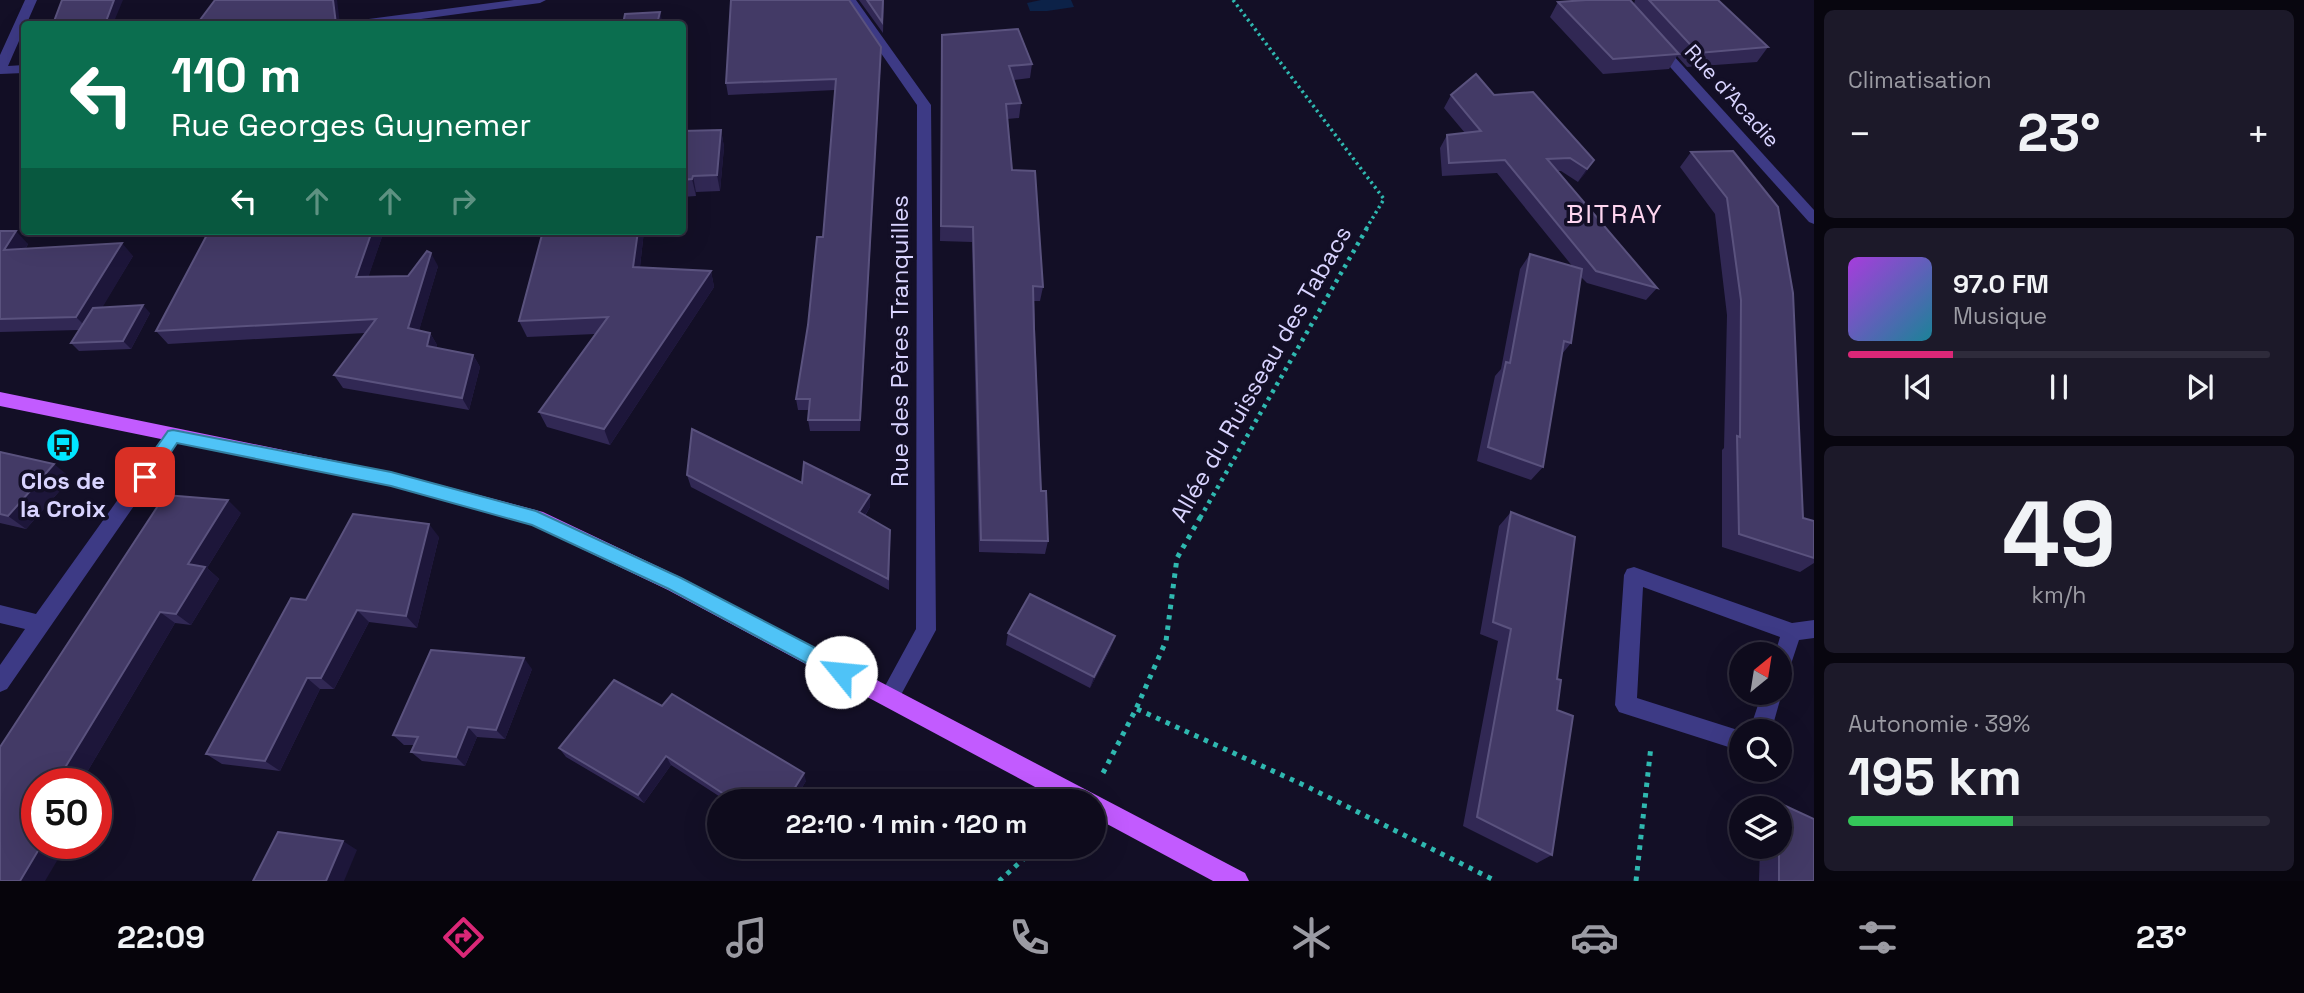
<!DOCTYPE html>
<html lang="fr">
<head>
<meta charset="utf-8">
<style>
  :root { --surface:#0e0b1c; --page:#1c1929; --text:#f1f3f6; --muted:#9b9ba3; --line:#2e2b3b; --accent:#db2777 }
  body { margin:0; font-family:"Space Grotesk",sans-serif; background:var(--page); color:var(--text); height:100vh; display:flex; flex-direction:column; font-size:26px; white-space:nowrap }
  * { box-sizing:border-box; margin:0 }
  p { font-size:23px; color:var(--muted) }
  .icon { flex:none; width:38px; height:38px; fill:none; stroke:currentColor; stroke-width:2; stroke-linecap:round; stroke-linejoin:round }
  .map { position:relative; flex:1; overflow:hidden }
  .sheet { display:flex; flex-direction:column; gap:10px; padding:10px; background:#08060f; width:490px }
  .sheet>* { flex:none }
  .hud { position:absolute; left:21px; top:21px; width:665px; height:214px; border-radius:7px; box-shadow:0 7px 28px #0002,0 0 0 2px var(--line); background:#0b6e4f; color:#fff; overflow:hidden }
  .needle { width:46px; rotate:30deg }
  .controls { position:absolute; left:1729px; top:642px; display:grid; gap:14px }
  .controls a { display:grid; place-items:center; width:63px; height:63px; border-radius:50%; background:var(--surface); box-shadow:0 7px 28px #0002,0 0 0 2px var(--line); font-size:35px }
  .speed { position:absolute; left:21px; top:768px; display:flex; gap:14px; font-size:35px; font-weight:700; text-align:center }
  .speed>* { display:grid; place-content:center; width:91px; height:91px; border-radius:50%; background:var(--surface); box-shadow:0 7px 28px #0002,0 0 0 2px var(--line); line-height:1 }
  .speed .limit { border:10px solid #d22; background:#fff; color:#111 }
  .pin { position:absolute; display:grid; place-items:center; width:60px; height:60px; color:#fff; margin:-30px; border-radius:14px; box-shadow:0 4px 10px #0006 }
  .me { position:absolute; width:77px; margin:-38px; rotate:298deg; stroke-linejoin:round; filter:drop-shadow(0 0 5px #0008) }
  .turn { display:flex; align-items:center; gap:24px; height:147px; padding:0 35px; font-size:32px }
  .turn .icon { width:91px; height:91px; stroke-width:2.5 }
  .turn b { display:block; font-size:49px; line-height:60px }
  .lanes { display:flex; align-items:center; height:66px; padding:0 35px; background:#0003; justify-content:center; gap:35px; direction:ltr }
  .lanes .off { opacity:.35 }
  .big { font-size:52px; font-weight:600; line-height:1.1 }
  .sheet .tile { flex:1; display:flex; flex-direction:column; justify-content:center; gap:10px; min-width:0; padding:0 24px; border-radius:10px; background:var(--page) }
  .sheet .dial { align-items:center; gap:0 }
  .dial b { font-size:91px; line-height:1 }
  .song { display:flex; align-items:center; gap:21px }
  .cover { width:84px; height:84px; border-radius:10px; background:linear-gradient(135deg,hsl(280 70% 55%),hsl(190 70% 35%)) }
  .played { height:7px; border-radius:4px; background:linear-gradient(90deg,var(--accent) 25%,var(--line) 25%) }
  .keys { display:flex; justify-content:space-around; direction:ltr }
  .heat { display:flex; justify-content:space-between; align-items:center; font-size:38px; direction:ltr }
  .charge { height:10px; border-radius:5px; background:linear-gradient(90deg,#34c759 39%,var(--line) 0) }
  .trip { position:absolute; left:707px; top:789px; width:399px; height:70px; border-radius:35px; background:var(--surface); box-shadow:0 7px 28px #0002,0 0 0 2px var(--line); font-weight:600; line-height:70px; text-align:center }
  .dock { display:flex; height:112px; justify-content:space-around; align-items:center; background:#06040b; color:var(--muted) }
  .dock .icon { width:49px; height:49px }
  .dock .selected { color:var(--accent) }
  .dock b { font-size:32px; color:var(--text) }
  main { display:flex; flex:1; min-height:0 }
  .map>svg:first-child { display:block }
  .water { fill:#0c2248 }
  .lines { fill:none; stroke-linecap:round; stroke-linejoin:round }
  .path-far2 { stroke:#2fb8b0; stroke-width:3.5; stroke-dasharray:2.5 3.5; stroke-linecap:butt }
  .path-far1 { stroke:#2fb8b0; stroke-width:4.5; stroke-dasharray:3.5 5; stroke-linecap:butt }
  .path { stroke:#2fb8b0; stroke-width:5; stroke-dasharray:4.5 6; stroke-linecap:butt }
  .minor { fill:#3d3a85; fill-rule:evenodd }
  .major { fill:#c25bff; fill-rule:evenodd }
  .wall { fill:#312854 }
  .shaded-wall { fill:#1d163a }
  .building { fill:#433a66; stroke:#5a527e; stroke-width:2 }
  .route { fill:#4fc3f7; stroke:#337fa1; stroke-width:2 }
  .labels { text-anchor:middle; stroke-width:7; stroke-linejoin:round; paint-order:stroke }
  .far-street-label { font-size:21px; fill:#d9d4ff; stroke:#130f26 }
  .street-label { font-size:24px; fill:#d9d4ff; stroke:#130f26 }
  .poi-label { font-size:24px; font-weight:bold; fill:#d9d4ff; stroke:#130f26 }
  .neighbourhood-label { font-size:26px; letter-spacing:2px; fill:#ffd6f0; stroke:#130f26 }
</style>
</head>
<body>
<main>
<div class="map">
<svg width="1814" height="881" viewBox="0 0 1814 881">
  <rect width="100%" height="100%" fill="#130f26"/>
  <!-- water -->
  <path class="water" d="M1041 0H1071L1074 7 1047 11H1030L1027 3Z"/>
  <g class="lines">
    <!-- path-far2 -->
    <path class="path-far2" d="M1233 0 1384 199 1366 229"/>
    <!-- path-far1 -->
    <path class="path-far1" d="M1200 518 1367 228"/>
    <!-- path -->
    <g class="path">
      <path d="M1137 709 1308 787 1496 881"/>
      <path d="M1103 773 1136 709 1166 641 1177 558 1201 516"/>
      <path d="M999 881 1037 847"/>
      <path d="M1636 881 1651 746"/>
    </g>
    <!-- minor -->
    <g class="minor">
      <path d="M25 0H37L8 66 24 65V73L0 74V55Z"/>
      <path d="M514 0H546L540 3 384 24H355L361 20Z"/>
      <path d="M844 0H856L931 105 936 630 896 704 889 707 882 704 879 697 916 629 917 105Z"/>
      <path d="M1658 42 1662 43 1814 210V224L1809 222 1654 49 1652 46Z"/>
      <path d="M173 429 179 431 182 436 179 441 7 689 0 692V665L25 629 0 623V605L36 614 167 431Z"/>
      <path d="M1634 567 1792 623 1814 620V638L1799 640 1787 676 1780 679V654H1775L1780 637 1643 587 1637 698 1744 732H1741V751L1619 712 1615 705 1624 575 1627 569Z"/>
      <path d="M1780 687 1782 693 1771 732H1749L1762 693H1780Z"/>
    </g>
    <!-- major -->
    <path class="major" d="M0 392 391 472 543 512 682 578 1245 873 1249 881H1213L1094 817V802H1063L668 590 532 525 391 486 0 406Z"/>
  </g>
  <!-- wall -->
  <g class="wall">
    <path d="M859 0H884L883 33Z"/>
    <path d="M1635 0H1718L1768 47 1757 62 1687 67 1677 56 1669 69 1603 74 1550 17 1558 2 1634 4Z"/>
    <path d="M942 35 1032 64 1030 78 1014 80 1021 103 1019 118 1007 119 1012 170 1043 287 1040 301H1034L1041 491 1048 541 1045 554 979 552 972 242 940 241Z"/>
    <path d="M881 58 860 431H810L808 420 809 410H798L796 399 823 237 835 90 728 95 726 83Z"/>
    <path d="M1451 95H1494L1594 160 1578 182 1561 171H1558L1657 288 1646 300 1587 283 1581 277 1571 343 1562 354 1543 467 1531 480 1477 461 1495 376 1501 369 1520 269 1530 254 1573 267 1497 173 1442 176 1440 148 1447 135 1465 133 1444 108Z"/>
    <path d="M721 130 724 147 720 191 696 192V196L682 197V131Z"/>
    <path d="M1733 151 1803 518 1814 521V563L1800 572 1722 547V450L1724 448 1727 315 1715 214 1680 167 1691 152Z"/>
    <path d="M0 231 28 244 26 248 133 256 102 307 150 313 131 349 79 351 71 343 79 330 0 332Z"/>
    <path d="M209 231H384L368 277 408 276 438 266 419 330 430 333 437 345 436 348 473 355 480 367 469 410 343 388 334 375 365 333 168 344 156 331Z"/>
    <path d="M543 231H644L640 267 711 271 714 287 610 445 547 427 539 412 595 334 527 337 519 321Z"/>
    <path d="M0 451 4 453 71 478 26 529 0 523Z"/>
    <path d="M687 475 802 483 870 507 865 516 890 542 889 590 691 487Z"/>
    <path d="M1511 512 1557 679 1552 855 1537 863 1463 826 1498 641 1480 634 1499 526Z"/>
    <path d="M241 513 207 568 219 579 191 625 175 623 80 784H37L45 881 0 747Z"/>
    <path d="M439 537 417 628 369 622 334 689H320L280 771 222 764 206 754 306 600Z"/>
    <path d="M1008 633 1111 648 1090 688 1006 645Z"/>
    <path d="M532 669 505 739 477 737 465 766 422 761 411 752 414 745H404L393 735Z"/>
    <path d="M662 706 806 781 793 802H728L671 765 644 803 566 757 559 748Z"/>
    <path d="M1779 803 1814 881H1759L1760 847H1780V808H1768Z"/>
  </g>
  <!-- shaded-wall -->
  <g class="shaded-wall">
    <path d="M114 0H123L113 24H105Z"/>
    <path d="M333 0H337L340 24H336Z"/>
    <path d="M660 12 663 24H657Z"/>
    <path d="M881 47V58L860 431V420Z"/>
    <path d="M721 130 724 147 720 191 717 175Z"/>
    <path d="M1594 160 1585 174 1578 182 1587 169Z"/>
    <path d="M693 176 696 192V196L692 179Z"/>
    <path d="M16 231 28 244 17 263 4 250Z"/>
    <path d="M372 231H384L364 290 356 277Z"/>
    <path d="M638 231H644L638 284 633 267Z"/>
    <path d="M122 243 133 256 89 330 76 317Z"/>
    <path d="M431 253 438 266 416 341 408 328Z"/>
    <path d="M711 271 714 287 610 445 604 429Z"/>
    <path d="M143 305 150 313 131 349 123 341Z"/>
    <path d="M430 333 437 345 434 359 427 346Z"/>
    <path d="M473 355 480 367 469 410 462 398Z"/>
    <path d="M54 464 71 478 26 529 8 516Z"/>
    <path d="M870 495V507L859 524V512Z"/>
    <path d="M228 500 241 513 207 568 219 579 191 625 176 614 188 564Z"/>
    <path d="M429 524 439 537 417 628 406 616Z"/>
    <path d="M357 610 369 622 334 689 321 678Z"/>
    <path d="M160 612 175 623 80 784H55Z"/>
    <path d="M1115 636 1111 648 1090 688 1094 677Z"/>
    <path d="M524 658 532 669 505 739 496 730Z"/>
    <path d="M307 678 320 689 280 771 265 761Z"/>
    <path d="M468 727 477 737 465 766 456 757Z"/>
    <path d="M666 756 671 765 644 803 638 795Z"/>
    <path d="M804 773 806 781 793 802H786Z"/>
    <path d="M37 815V836L26 832Z"/>
    <path d="M343 841 357 850 344 881H326Z"/>
    <path d="M42 844H67L45 881H20Z"/>
  </g>
  <!-- building -->
  <g class="building">
    <path d="M62 0H114L105 24H53Z"/>
    <path d="M215 0H333L336 24H197Z"/>
    <path d="M731 0H849L881 47 860 420H808L810 399H796L808 325 817 237H823L836 79 726 83Z"/>
    <path d="M867 0H883L882 22Z"/>
    <path d="M1586 0H1630L1679 54 1613 59 1558 2Z"/>
    <path d="M1649 0H1718L1768 47 1698 53Z"/>
    <path d="M660 12 657 24H623L625 14Z"/>
    <path d="M425 23V24H394Z"/>
    <path d="M1018 29 1032 64 1009 66 1021 103 1006 104 1012 170 1035 171 1043 287 1033 286 1034 329 1041 491H1046L1048 541 981 540 973 227 941 226 942 35Z"/>
    <path d="M1476 74 1494 95 1533 92 1594 160 1587 169 1570 158 1547 159 1657 288 1596 271 1505 160 1449 163 1447 135 1481 131 1451 95Z"/>
    <path d="M721 130 717 175 693 176 692 179 682 180V131Z"/>
    <path d="M1733 151 1778 207 1793 293 1803 518 1814 521V558L1739 534 1737 436 1740 437 1741 300 1727 198 1691 152Z"/>
    <path d="M0 231H16L4 250 122 243 76 317 0 319Z"/>
    <path d="M209 231H372L356 277 408 276 427 251 431 253 408 328 430 333 427 346 473 355 462 398 334 375 376 319 156 331Z"/>
    <path d="M543 231H638L633 267 711 271 604 429 539 412 608 317 519 321Z"/>
    <path d="M1530 254 1582 269 1571 343 1564 341 1543 467 1488 447 1506 362 1510 363Z"/>
    <path d="M143 305 123 341 71 343 93 308Z"/>
    <path d="M692 429 802 483 804 462 870 495 859 512 890 530 888 579 687 475Z"/>
    <path d="M0 452 54 464 8 516 0 514Z"/>
    <path d="M165 495 228 500 188 564 205 567 176 614 160 612 55 784H37V815L26 832 37 833V844H42L20 881H0V747Z"/>
    <path d="M1511 512 1575 537 1557 679 1561 680 1557 710 1573 716 1552 855 1477 817 1511 629 1493 622Z"/>
    <path d="M353 514 429 524 406 616 357 610 321 678H307L265 761 206 754 291 598 306 600Z"/>
    <path d="M1030 594 1115 636 1094 677 1008 633Z"/>
    <path d="M431 650 524 658 496 730 468 727 456 757 411 752 418 737 393 735Z"/>
    <path d="M614 680 662 706 672 694 804 773 786 802H736L666 756 638 795 559 748Z"/>
    <path d="M1779 803 1814 819V881H1779Z"/>
    <path d="M278 832 343 841 326 881H253Z"/>
  </g>
  <!-- route -->
  <path class="route" d="M173 430 391 472 536 511 681 578 848 665 850 672 848 678 841 680 834 678 669 589 532 525 391 486 177 443 151 482H139L137 477 139 472 168 431Z"/>
  <!-- icons -->
  <defs>
    <g id="bus-disc" transform="scale(1.75)"><circle r="9.5" fill="#00e5ff" stroke="#130f26"/><path d="M-5-6H5V4H4V6H2V4H-2V6H-4V4H-5ZM-3.5-4V0h7V-4ZM-3.5 1.2v1.5H-2V1.2ZM2 1.2v1.5H3.5V1.2Z" fill="#111"/></g>
  </defs>
  <g fill-rule="evenodd">
    <use href="#bus-disc" x="63" y="445"/>
  </g>
  <g class="labels">
    <!-- far-street labels -->
    <g class="far-street-label">
      <text transform="translate(1732 96) rotate(48)" y="7">Rue d'Acadie</text>
    </g>
    <!-- street labels -->
    <g class="street-label">
      <text transform="translate(900 341) rotate(-90)" y="8">Rue des Pères Tranquilles</text>
      <text transform="translate(1261 374) rotate(-60)" y="8">Allée du Ruisseau des Tabacs</text>
    </g>
    <!-- poi labels -->
    <g class="poi-label">
      <text x="63" y="489">Clos de<tspan x="63" dy="28">la Croix</tspan></text>
    </g>
    <!-- neighbourhood labels -->
    <g class="neighbourhood-label">
      <text x="1615" y="223">BITRAY</text>
    </g>
  </g>
</svg>
<div class="controls">
<a><svg class="needle" viewBox="-14 -14 28 28"><path d="M0-13l5 13h-10z" fill="#e53935"/><path d="M0 13l5-13h-10z" fill="#9b9ba3"/></svg></a>
<a><svg class="icon" aria-label="search" viewBox="0 0 24 24"><circle cx="10" cy="10" r="6"/><path d="M15 15l6 6"/></svg></a>
<a><svg class="icon" aria-label="layers" viewBox="0 0 24 24"><path d="M12 4l9 5-9 5-9-5zM3 14l9 5 9-5"/></svg></a>
</div>
<div class="speed"><div class="limit">50</div></div>
<div class="pin" style="left:145px;top:477px;background:#d93025"><svg class="icon" aria-label="arrive" viewBox="0 0 24 24"><path d="M6 21V4h12l-3 4 3 4H6"/></svg></div>
<svg class="me" style="left:841px;top:672px" viewBox="-20 -20 40 40"><circle r="19" fill="#fff"/><path d="M0-13L10 11 0 6-10 11z" fill="#4fc3f7"/></svg>
<div class="trip">22:10 · 1 min · 120 m</div>
<div class="hud">
<div class="turn"><svg class="icon" aria-label="left" viewBox="0 0 24 24"><path d="M17 20v-9H6M10 6l-5 5 5 5"/></svg><div><b>110 m</b>Rue Georges Guynemer</div></div>
<div class="lanes"><svg class="icon" aria-label="left" viewBox="0 0 24 24"><path d="M17 20v-9H6M10 6l-5 5 5 5"/></svg><svg class="icon off" aria-label="ahead" viewBox="0 0 24 24"><path d="M12 20V5M6 11l6-6 6 6"/></svg><svg class="icon off" aria-label="ahead" viewBox="0 0 24 24"><path d="M12 20V5M6 11l6-6 6 6"/></svg><svg class="icon off" aria-label="right" viewBox="0 0 24 24"><path d="M7 20v-9h11M14 6l5 5-5 5"/></svg></div>
</div>
</div>
<section class="sheet">
<div class="tile"><p>Climatisation</p>
<div class="heat"><a>−</a><b class="big">23°</b><a>+</a></div>
</div>
<div class="tile">
<div class="song"><i class="cover"></i><div><b>97.0 FM</b><p>Musique</p></div></div>
<div class="played"></div>
<div class="keys"><svg class="icon" aria-label="previous" viewBox="0 0 24 24"><path d="M18 5L8 12l10 7zM5 5v14"/></svg><svg class="icon" aria-label="pause" viewBox="0 0 24 24"><path d="M8 5v14M16 5v14"/></svg><svg class="icon" aria-label="next" viewBox="0 0 24 24"><path d="M6 5l10 7-10 7zM19 5v14"/></svg></div>
</div>
<div class="tile dial"><b>49</b><p>km/h</p></div>
<div class="tile"><p>Autonomie · 39%</p><b class="big">195 km</b><div class="charge"></div></div>
</section>
</main>
<nav class="dock">
<b>22:09</b>
<svg class="icon selected" aria-label="directions" viewBox="0 0 24 24"><path d="M12 3l9 9-9 9-9-9zM9 14v-3h6M13 9l2 2-2 2"/></svg>
<svg class="icon" aria-label="music" viewBox="0 0 24 24"><path d="M9 18V5l10-2v13"/><circle cx="6" cy="18" r="3"/><circle cx="16" cy="16" r="3"/></svg>
<svg class="icon" aria-label="phone" viewBox="0 0 24 24"><path d="M5 4h4l2 5-3 2q2 4 5 5l2-3 5 2v4C11 20 4 13 5 4z"/></svg>
<svg class="icon" aria-label="climate" viewBox="0 0 24 24"><path d="M12 3v18M4 7l16 10M4 17L20 7"/></svg>
<svg class="icon" aria-label="car" viewBox="0 0 24 24"><path d="M5 17H2v-5l4-1 3-4h7l3 4 3 1v5h-3M9 17h6M6 11h13"/><circle cx="7" cy="17" r="2"/><circle cx="17" cy="17" r="2"/></svg>
<svg class="icon" aria-label="filters" viewBox="0 0 24 24"><path d="M4 7h16M4 17h16"/><circle cx="9" cy="7" r="2"/><circle cx="15" cy="17" r="2"/></svg>
<b>23°</b>
</nav>
</body>
</html>
